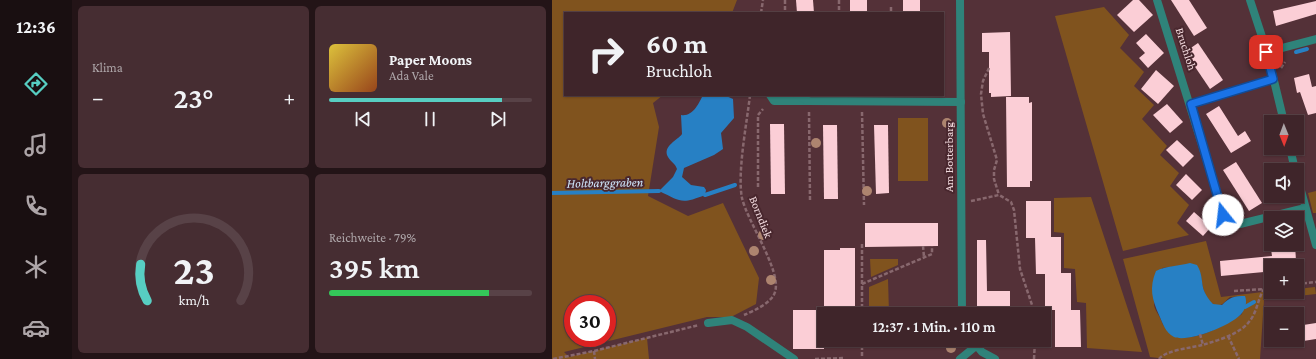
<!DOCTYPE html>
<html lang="de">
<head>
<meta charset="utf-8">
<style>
  :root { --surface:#3f252a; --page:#462d32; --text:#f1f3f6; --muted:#ada5a8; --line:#584247; --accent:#57cec2 }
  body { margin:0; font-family:"Crimson Pro",serif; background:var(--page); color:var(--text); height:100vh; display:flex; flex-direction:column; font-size:15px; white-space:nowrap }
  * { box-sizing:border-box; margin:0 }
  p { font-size:13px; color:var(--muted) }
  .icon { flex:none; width:22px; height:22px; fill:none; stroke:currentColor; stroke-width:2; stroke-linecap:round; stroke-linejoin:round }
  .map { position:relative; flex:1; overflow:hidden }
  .panel { display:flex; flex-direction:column; gap:6px; padding:6px; background:#231417; width:480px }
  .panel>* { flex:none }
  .top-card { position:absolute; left:12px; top:12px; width:380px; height:84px; border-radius:0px; box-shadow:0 1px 3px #0004,0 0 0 1px var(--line); background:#3f252a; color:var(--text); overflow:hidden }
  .needle { width:26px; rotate:179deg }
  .fabs { position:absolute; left:712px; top:115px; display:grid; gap:8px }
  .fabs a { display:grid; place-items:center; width:40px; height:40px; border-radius:0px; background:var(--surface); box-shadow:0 1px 3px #0004,0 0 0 1px var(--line); font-size:20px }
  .speed { position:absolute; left:12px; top:295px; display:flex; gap:8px; font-size:20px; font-weight:700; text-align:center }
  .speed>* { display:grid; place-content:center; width:52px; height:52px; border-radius:50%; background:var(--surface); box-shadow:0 1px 3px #0004,0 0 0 1px var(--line); line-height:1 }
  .speed .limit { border:6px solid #d22; background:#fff; color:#111 }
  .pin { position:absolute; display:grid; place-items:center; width:34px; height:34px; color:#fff; margin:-17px; border-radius:8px; box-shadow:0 2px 6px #0006 }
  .me { position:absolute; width:44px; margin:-22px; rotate:344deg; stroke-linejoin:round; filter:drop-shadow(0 0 3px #0008) }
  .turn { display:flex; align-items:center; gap:14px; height:84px; padding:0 16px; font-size:18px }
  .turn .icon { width:52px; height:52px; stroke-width:2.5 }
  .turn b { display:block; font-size:28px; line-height:34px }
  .big { font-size:30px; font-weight:600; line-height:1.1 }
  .panel .card { flex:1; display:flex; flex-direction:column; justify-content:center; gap:6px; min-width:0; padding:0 14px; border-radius:6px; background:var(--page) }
  .panel .dial { align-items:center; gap:0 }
  .dial svg { height:104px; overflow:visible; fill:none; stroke:var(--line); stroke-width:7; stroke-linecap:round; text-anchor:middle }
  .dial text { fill:var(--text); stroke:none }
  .song { display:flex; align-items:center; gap:12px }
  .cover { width:48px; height:48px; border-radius:6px; background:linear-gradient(135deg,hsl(50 70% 55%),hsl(20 70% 35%)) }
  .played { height:4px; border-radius:2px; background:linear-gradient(90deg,var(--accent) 85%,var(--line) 85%) }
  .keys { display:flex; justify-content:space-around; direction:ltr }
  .heat { display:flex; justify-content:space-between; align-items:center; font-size:22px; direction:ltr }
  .charge { height:6px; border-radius:3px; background:linear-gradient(90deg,#34c759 79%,var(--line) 0) }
  .panel .tiles { flex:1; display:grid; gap:6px; grid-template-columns:repeat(2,1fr) }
  .trip { position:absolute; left:265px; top:307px; width:234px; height:40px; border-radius:0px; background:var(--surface); box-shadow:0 1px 3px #0004,0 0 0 1px var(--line); font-weight:600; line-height:40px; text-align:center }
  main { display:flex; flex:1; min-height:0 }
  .dock { display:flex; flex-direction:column; width:72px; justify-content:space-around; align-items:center; background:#190f11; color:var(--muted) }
  .dock .icon { width:28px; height:28px }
  .dock .on { color:var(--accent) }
  .dock b { font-size:18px; color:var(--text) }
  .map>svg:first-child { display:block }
  .green { fill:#80531e; fill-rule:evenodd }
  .water { fill:#2780c4 }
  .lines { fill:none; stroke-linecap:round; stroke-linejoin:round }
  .stream { stroke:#2780c4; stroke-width:4 }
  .building { fill:#fbced6 }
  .path { stroke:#88686e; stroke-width:2.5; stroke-dasharray:4 2; stroke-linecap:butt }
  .lane { stroke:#2f837a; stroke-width:8 }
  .street { stroke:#2f837a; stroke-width:8 }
  .tree { fill:#ad846f }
  .route-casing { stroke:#114b97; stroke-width:10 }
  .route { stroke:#1a73e8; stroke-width:7 }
  .labels { text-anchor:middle; stroke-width:4; stroke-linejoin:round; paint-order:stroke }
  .street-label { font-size:12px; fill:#f1d9dd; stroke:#49272e }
  .water-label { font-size:13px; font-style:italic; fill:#cfe7fc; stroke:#49272e }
</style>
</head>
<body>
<main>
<nav class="dock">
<b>12:36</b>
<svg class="icon on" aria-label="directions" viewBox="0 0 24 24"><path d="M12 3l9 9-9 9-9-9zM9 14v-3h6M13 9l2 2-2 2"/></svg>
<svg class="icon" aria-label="music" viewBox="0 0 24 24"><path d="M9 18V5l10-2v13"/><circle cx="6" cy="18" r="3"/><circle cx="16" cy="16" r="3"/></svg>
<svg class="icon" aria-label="phone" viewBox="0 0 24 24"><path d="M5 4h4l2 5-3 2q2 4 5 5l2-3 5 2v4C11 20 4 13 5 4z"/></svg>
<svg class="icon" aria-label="climate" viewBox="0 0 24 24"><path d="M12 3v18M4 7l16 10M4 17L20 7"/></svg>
<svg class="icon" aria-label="car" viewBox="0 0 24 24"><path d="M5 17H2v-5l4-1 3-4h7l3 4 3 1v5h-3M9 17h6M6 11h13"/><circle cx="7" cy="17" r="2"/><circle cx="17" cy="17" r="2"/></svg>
</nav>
<section class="panel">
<div class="tiles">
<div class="card"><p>Klima</p>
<div class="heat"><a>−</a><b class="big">23°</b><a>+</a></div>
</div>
<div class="card">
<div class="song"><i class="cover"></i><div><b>Paper Moons</b><p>Ada Vale</p></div></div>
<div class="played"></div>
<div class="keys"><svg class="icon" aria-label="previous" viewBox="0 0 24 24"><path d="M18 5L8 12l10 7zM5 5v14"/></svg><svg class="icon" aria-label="pause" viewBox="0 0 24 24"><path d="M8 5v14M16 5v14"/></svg><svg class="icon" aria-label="next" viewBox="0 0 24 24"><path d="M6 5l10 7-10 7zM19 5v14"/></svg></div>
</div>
<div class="card dial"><svg viewBox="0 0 100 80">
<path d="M14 69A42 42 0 1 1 86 69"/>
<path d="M14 69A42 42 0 0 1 9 41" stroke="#57cec2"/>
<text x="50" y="56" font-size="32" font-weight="700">23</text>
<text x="50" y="72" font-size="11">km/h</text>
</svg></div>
<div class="card"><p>Reichweite · 79%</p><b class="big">395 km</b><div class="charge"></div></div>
</div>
</section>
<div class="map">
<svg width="764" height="359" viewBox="0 0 764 359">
  <rect width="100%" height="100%" fill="#543138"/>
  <!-- green -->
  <g class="green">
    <path d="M0 0H185L180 13H13V95H111L101 103 107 127 96 196 136 216 171 203 207 278 204 304 179 317H155L12 352 17 357 95 338 97 359H0ZM21 304H55V338H21Z"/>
    <path d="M552 7 577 35 568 48 592 72 582 86 602 105 590 119 615 146 608 155 627 173 618 186 637 205 625 223 637 235 571 251 503 16Z"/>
    <rect x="346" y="118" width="30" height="63"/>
    <path d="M764 191V213H761L756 193Z"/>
    <path d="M539 197 590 352 535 348 534 303 525 302 523 269 512 268V233L502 232V198Z"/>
    <path d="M654 241 669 297 719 291 745 292V289L763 287 764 294 712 300 708 359H615L598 357 571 259ZM628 266 649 274C649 283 654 308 668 305 671 305 675 299 678 297L693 296 690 314C670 327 622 356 609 320 607 315 602 309 602 304 603 292 608 279 610 268Z"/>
    <path d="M318 259H346V265L319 277Z"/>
    <path d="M336 279 337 313H317V287Z"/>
  </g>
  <!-- water -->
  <g class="water">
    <path d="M151 95H172L181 99 182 118 169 133 171 149 162 155 132 168 130 177 139 185 152 187 154 190 153 195C128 205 129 201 107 191L121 177 125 169C123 163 119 162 116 157 110 146 126 140 130 134L129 115C141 117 147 103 151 95Z"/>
    <path d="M638 263 645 265C654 280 645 287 661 304L670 305C678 297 682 296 693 296 695 301 694 308 690 313 681 325 636 343 622 337 613 332 611 324 607 315 600 299 597 288 604 271 614 266 627 266 638 263Z"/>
  </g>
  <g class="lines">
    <!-- stream -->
    <g class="stream">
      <path d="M744 52 755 49"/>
      <path d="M0 193 107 191"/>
      <path d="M153 195 183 185"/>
      <path d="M693 307 702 302"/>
    </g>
  </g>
  <!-- building -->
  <g class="building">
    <path d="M244 0H261L262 13H245Z"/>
    <rect x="298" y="0" width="17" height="13"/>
    <rect x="351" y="0" width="17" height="13"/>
    <path d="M581 0H587L601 15 582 32 565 15Z"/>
    <path d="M619 0H637L655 28 642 36Z"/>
    <path d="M764 1V14L724 26 721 11Z"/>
    <path d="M458 32 459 96 439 97V93H437V52H430V33Z"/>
    <path d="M594 34 612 53 596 68 587 58 593 53 584 43Z"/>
    <path d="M646 43 671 80 658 89 633 52Z"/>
    <path d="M604 70 622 86 606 104 589 89Z"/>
    <path d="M757 74 760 87 764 86V113L756 115 748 92 745 93 742 78Z"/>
    <path d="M454 97H477V103L480 102V181H478V187H455Z"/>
    <path d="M615 104 631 122 618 133 601 115Z"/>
    <path d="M667 106 686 136 693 131 699 141 679 153 654 114Z"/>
    <path d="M218 124H232L233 194H219Z"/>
    <path d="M271 125H285L286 199H272Z"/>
    <path d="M322 125H336L337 193 324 194Z"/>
    <path d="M625 140 642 156 631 167 614 150Z"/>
    <path d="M684 162 710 203 697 211 671 170Z"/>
    <path d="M634 174 650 190 640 200 624 185Z"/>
    <path d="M474 201H499V237H509V273H519V310H528L529 347H503V310H493V274H484L483 238H474Z"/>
    <path d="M642 212 659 227 651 236 634 221Z"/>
    <path d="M313 223H386V246L313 247Z"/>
    <path d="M425 240H434L435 291H458V314H448V307L425 308Z"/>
    <path d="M731 244H743L744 261 730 263 731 266H711L712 272 669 276 668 261 720 256 719 249 731 248Z"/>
    <path d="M288 248H303V314H272V250H288Z"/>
    <rect x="241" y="310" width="31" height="39"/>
    <path d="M764 323V339L745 342V326Z"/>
  </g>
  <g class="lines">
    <!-- path -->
    <g class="path">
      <path d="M233 0V13"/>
      <path d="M287 0V13"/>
      <path d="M339 7V13"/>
      <path d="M209 13 211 0"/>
      <path d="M437 68 431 81 429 94 431 114 445 160 442 170V179L447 195"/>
      <path d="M729 68 733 62"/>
      <path d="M257 112 258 200"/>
      <path d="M310 112 312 205"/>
      <path d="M206 187V115L211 109"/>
      <path d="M419 201 447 195 459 202 462 210 468 269 483 314"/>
      <path d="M310 244V314"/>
      <path d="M371 246 372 257"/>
      <path d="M310 284 380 254V246"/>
      <path d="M745 284 764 282"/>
      <path d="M682 291 712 289 713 287 719 286"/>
      <path d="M192 315C201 311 220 303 223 292 230 271 195 221 190 198 185 173 195 122 198 95"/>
      <path d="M648 334 651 345"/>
      <path d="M676 336 687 359"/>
      <path d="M310 340V358"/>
      <path d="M42 351 43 359"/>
      <path d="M1 359 42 351 147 325"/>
      <path d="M263 359 292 358"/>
      <path d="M482 359 483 340"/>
      <path d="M607 359C614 350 639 348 650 345 664 341 681 336 692 327 706 315 704 302 712 289"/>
    </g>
    <!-- lane -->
    <path class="lane" d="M156 323 180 320 195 327 242 359"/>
    <!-- street -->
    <g class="street">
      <path d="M408 0 410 314"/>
      <path d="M605 0 673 219 677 223 688 224 753 208"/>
      <path d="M698 0 715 52 732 122"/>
      <path d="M715 52 764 39"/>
      <path d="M218 95 222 101H256"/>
      <path d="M245 95 256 101 409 102"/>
      <path d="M639 104 721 79"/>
      <path d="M738 148 743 170"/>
      <path d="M745 176 764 245"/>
      <path d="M420 340 430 352 443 359"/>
      <path d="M408 359 424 346"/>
    </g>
  </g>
  <!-- trees -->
  <g class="tree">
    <circle cx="709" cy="63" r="5"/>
    <circle cx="395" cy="123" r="5"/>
    <circle cx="264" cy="143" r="5"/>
    <circle cx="315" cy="191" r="5"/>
    <circle cx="211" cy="235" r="5"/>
    <circle cx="202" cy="251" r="5"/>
    <circle cx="219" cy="280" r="5"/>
    <circle cx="399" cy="348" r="5"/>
  </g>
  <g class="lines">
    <!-- route casing -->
    <g class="route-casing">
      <path id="route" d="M671 215 639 104 721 79 714 52"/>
    </g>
    <!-- route -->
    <use href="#route" class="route"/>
  </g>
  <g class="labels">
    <!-- street labels -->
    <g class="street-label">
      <text transform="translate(634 49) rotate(72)" y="4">Bruchloh</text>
      <text transform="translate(397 157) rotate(-90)" y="4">Am Botterbarg</text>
      <text transform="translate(209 217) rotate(68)" y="4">Borndiek</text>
    </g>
    <!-- water labels -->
    <g class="water-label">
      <text transform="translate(53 182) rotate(-1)" y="5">Holtbarggraben</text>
    </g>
  </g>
</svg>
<div class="fabs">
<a><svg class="needle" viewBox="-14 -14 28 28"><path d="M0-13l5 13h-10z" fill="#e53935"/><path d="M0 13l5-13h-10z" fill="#ada5a8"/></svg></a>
<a><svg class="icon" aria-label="sound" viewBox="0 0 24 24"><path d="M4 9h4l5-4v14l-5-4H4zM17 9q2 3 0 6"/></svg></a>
<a><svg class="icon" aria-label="layers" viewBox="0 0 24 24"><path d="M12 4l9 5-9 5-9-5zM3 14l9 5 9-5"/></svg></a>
<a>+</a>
<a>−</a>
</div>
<div class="speed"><div class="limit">30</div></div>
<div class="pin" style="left:714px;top:52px;background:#d93025"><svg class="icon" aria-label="arrive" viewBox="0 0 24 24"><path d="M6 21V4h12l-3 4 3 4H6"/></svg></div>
<svg class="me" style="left:671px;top:215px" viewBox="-20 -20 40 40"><circle r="19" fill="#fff"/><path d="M0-13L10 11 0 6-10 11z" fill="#1a73e8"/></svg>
<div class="trip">12:37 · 1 Min. · 110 m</div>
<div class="top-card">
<div class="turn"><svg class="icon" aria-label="right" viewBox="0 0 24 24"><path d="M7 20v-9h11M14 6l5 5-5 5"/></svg><div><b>60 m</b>Bruchloh</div></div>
</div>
</div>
</main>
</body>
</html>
